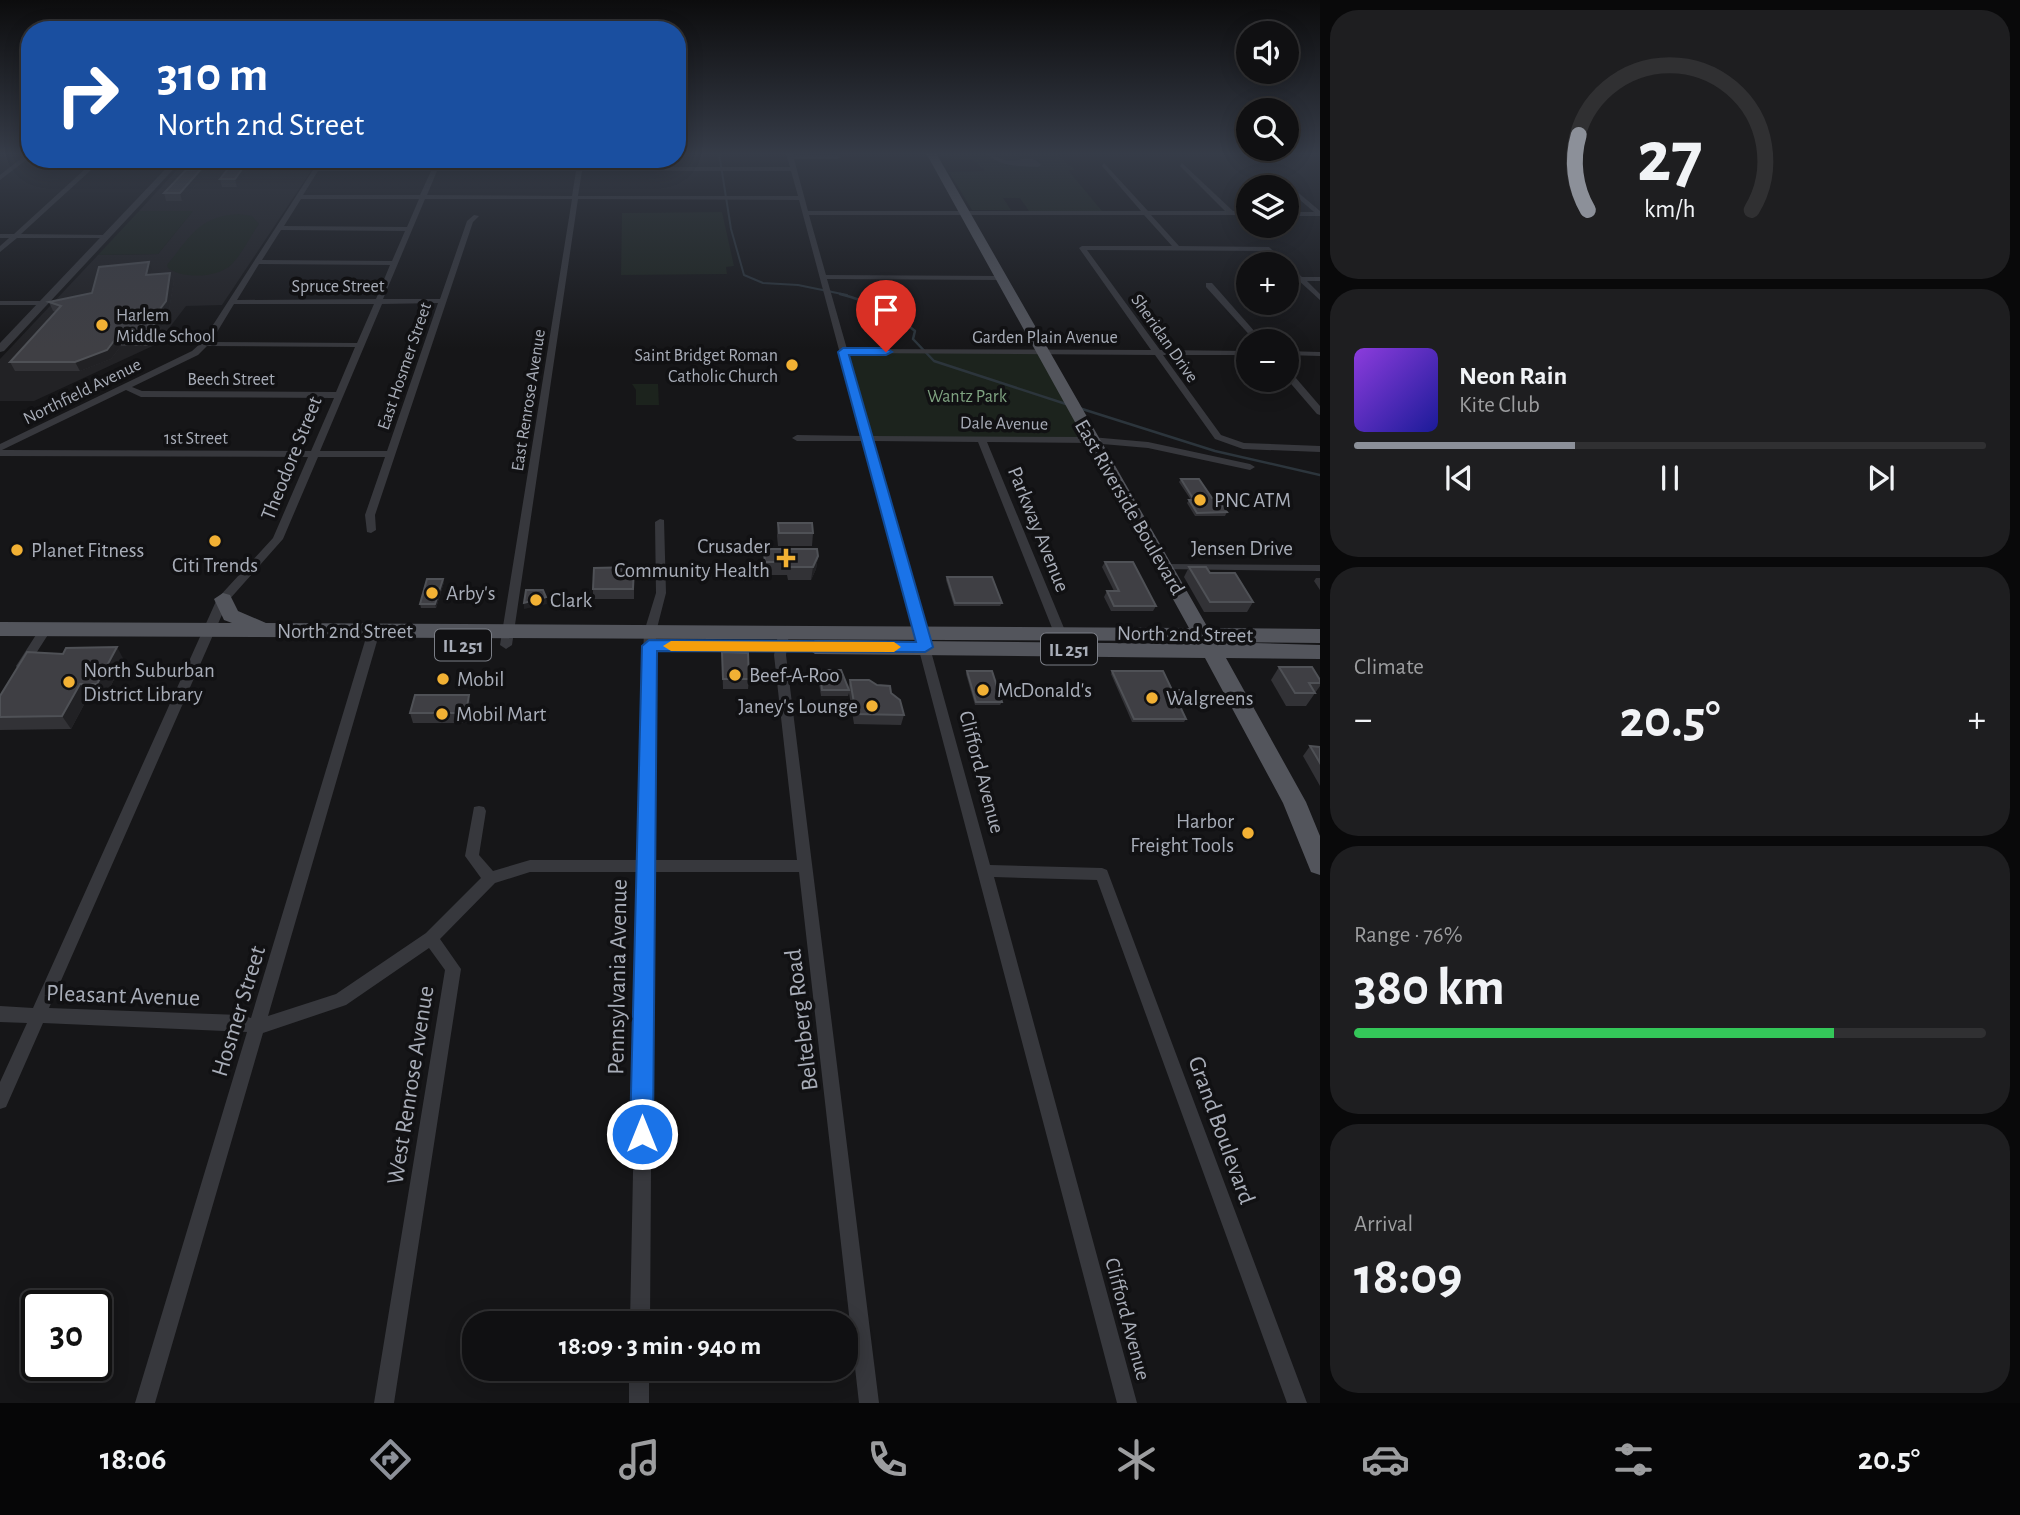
<!DOCTYPE html>
<html lang="en">
<head>
<meta charset="utf-8">
<style>
  :root { --surface:#101012; --page:#1e1e20; --text:#f1f3f6; --muted:#9c9d9f; --line:#303032; --accent:#8c9099 }
  body { margin:0; font-family:"Alegreya Sans",sans-serif; background:var(--page); color:var(--text); height:100vh; display:flex; flex-direction:column; font-size:26px; white-space:nowrap }
  * { box-sizing:border-box; margin:0 }
  p { font-size:23px; color:var(--muted) }
  .icon { flex:none; width:38px; height:38px; fill:none; stroke:currentColor; stroke-width:2; stroke-linecap:round; stroke-linejoin:round }
  .map { position:relative; flex:1; overflow:hidden }
  .panel { display:flex; flex-direction:column; gap:10px; padding:10px; background:#09090a; width:700px }
  .panel>* { flex:none }
  .top-card { position:absolute; left:21px; top:21px; width:665px; height:147px; border-radius:28px; box-shadow:0 4px 18px #0003,0 0 0 2px var(--line); background:#1a4fa0; color:#fff; overflow:hidden }
  .controls { position:absolute; left:1236px; top:21px; display:grid; gap:14px }
  .controls a { display:grid; place-items:center; width:63px; height:63px; border-radius:50%; background:var(--surface); box-shadow:0 4px 18px #0003,0 0 0 2px var(--line); font-size:35px }
  .speed { position:absolute; left:21px; top:1290px; display:flex; gap:14px; font-size:35px; font-weight:700; text-align:center }
  .speed>* { display:grid; place-content:center; width:91px; height:91px; border-radius:50%; background:var(--surface); box-shadow:0 4px 18px #0003,0 0 0 2px var(--line); line-height:1 }
  .speed .limit { border:4px solid #111; border-radius:10px; background:#fff; color:#111 }
  .pin { position:absolute; display:grid; place-items:center; width:60px; height:60px; color:#fff; margin:-72px -30px; border-radius:50% 50% 50% 0; rotate:-45deg; box-shadow:0 0 7px #0007 }
  .pin .icon { rotate:45deg }
  .me { position:absolute; width:77px; margin:-38px; rotate:0deg; stroke-linejoin:round; filter:drop-shadow(0 0 5px #0008) }
  .turn { display:flex; align-items:center; gap:24px; height:147px; padding:0 21px; font-size:32px }
  .turn .icon { width:91px; height:91px; stroke-width:2.5 }
  .turn b { display:block; font-size:49px; line-height:60px }
  .big { font-size:52px; font-weight:600; line-height:1.1 }
  .panel .tile { flex:1; display:flex; flex-direction:column; justify-content:center; gap:10px; min-width:0; padding:0 24px; border-radius:28px; background:var(--page) }
  .panel .dial { align-items:center; gap:0 }
  .dial svg { height:182px; overflow:visible; fill:none; stroke:var(--line); stroke-width:7; stroke-linecap:round; text-anchor:middle }
  .dial text { fill:var(--text); stroke:none }
  .song { display:flex; align-items:center; gap:21px }
  .cover { width:84px; height:84px; border-radius:10px; background:linear-gradient(135deg,hsl(270 70% 55%),hsl(240 70% 35%)) }
  .played { height:7px; border-radius:4px; background:linear-gradient(90deg,var(--accent) 35%,var(--line) 35%) }
  .keys { display:flex; justify-content:space-around; direction:ltr }
  .heat { display:flex; justify-content:space-between; align-items:center; font-size:38px; direction:ltr }
  .charge { height:10px; border-radius:5px; background:linear-gradient(90deg,#34c759 76%,var(--line) 0) }
  .trip { position:absolute; left:462px; top:1311px; width:396px; height:70px; border-radius:28px; background:var(--surface); box-shadow:0 4px 18px #0003,0 0 0 2px var(--line); font-weight:600; line-height:70px; text-align:center }
  .dock { display:flex; height:112px; justify-content:space-around; align-items:center; background:#060607; color:var(--muted) }
  .dock .icon { width:49px; height:49px }
  .dock .current { color:var(--accent) }
  .dock b { font-size:32px; color:var(--text) }
  main { display:flex; flex:1; min-height:0 }
  .map>svg:first-child { display:block }
  .built { fill:#222225 }
  .green { fill:#1c231d }
  .lines { fill:none; stroke-linecap:round; stroke-linejoin:round }
  .stream-far1 { stroke:#2c353c; stroke-width:2 }
  .stream { stroke:#2c353c; stroke-width:2.5 }
  .minor { fill:#37383d; fill-rule:evenodd }
  .tertiary { fill:#37383d; fill-rule:evenodd }
  .primary { fill:#53555c; fill-rule:evenodd }
  .wall { fill:#323236 }
  .shaded-wall { fill:#212124 }
  .building { fill:#3f3f44; stroke:#4f5156; stroke-width:2 }
  .route { fill:#1a73e8; stroke:#114b97; stroke-width:2 }
  .slow { fill:#f59e0b }
  .poi-dot { fill:#f2b134; stroke:#111113; stroke-width:2.5 }
  .labels { text-anchor:middle; stroke-width:7; stroke-linejoin:round; paint-order:stroke }
  .far-street-label { font-size:18px; fill:#a8adb8; stroke:#111113 }
  .far-poi-label { font-size:18px; fill:#a8adb8; stroke:#111113; text-anchor:start }
  .far-park-label { font-size:18px; fill:#7fa381; stroke:#111113 }
  .shield { fill:#111113; stroke:#7b7e86; stroke-width:2 }
  .shield-label { font-size:19px; font-weight:bold; fill:#a8adb8 }
  .street-label { font-size:21px; fill:#a8adb8; stroke:#111113 }
  .poi-label { font-size:21px; fill:#a8adb8; stroke:#111113; text-anchor:start }
  .near-street-label { font-size:24px; fill:#a8adb8; stroke:#111113 }
</style>
</head>
<body>
<main>
<div class="map">
<svg width="1320" height="1403" viewBox="0 0 1320 1403">
  <rect width="100%" height="100%" fill="#161618"/>
  <!-- built -->
  <path class="built" d="M187 159H319L222 305 186 306 157 344 34 401H0V359L98 255 158 254 192 212 139 211Z"/>
  <!-- green -->
  <g class="green">
    <path d="M938 153H1056L1075 170H1068L1102 211H1029L1020 198H1003L1011 210H972L949 172 985 171 972 159 942 158Z"/>
    <path d="M139 211H193L158 254 98 255Z"/>
    <path d="M722 212 734 266 726 267 727 274 621 275 622 213Z"/>
    <path d="M239 214 252 216 259 224C250 237 242 254 231 265 217 278 182 279 168 268L167 265C191 236 199 216 239 214Z"/>
    <path d="M843 352 1044 353 1091 440 868 437Z"/>
    <path d="M632 384H658L659 405H636V390Z"/>
  </g>
  <g class="lines">
    <!-- stream-far1 -->
    <path class="stream-far1" d="M719 153 731 229 744 275 763 283 798 285 847 295"/>
    <!-- stream -->
    <g class="stream">
      <path d="M840 294C868 301 893 313 915 331L913 339 934 361 1069 405"/>
      <path d="M1079 408 1215 451 1320 475"/>
    </g>
    <!-- minor -->
    <g class="minor">
      <path d="M28 153H30V157L0 180V175Z"/>
      <path d="M786 153H792L793 155H838L841 157 838 159H794L808 211H1141L1102 166 1104 163 1148 211H1225L1180 166 1182 163 1233 211H1248V215H1151L1179 246 1269 247 1302 277H1320V281H1307L1320 294V300L1286 269V264H1281L1267 251 1087 250 1160 350 1248 351V355H1163L1221 435 1244 443 1320 446V452L1243 449 1215 439 1155 355 848 353 871 436 1091 437 1148 442 1250 464 1255 467 1250 470 1148 448 1091 443 987 442 1066 633 1060 637 1054 633 978 442 873 441 990 865 1102 868 1107 870 1307 1403H1287L1097 880 994 877 1137 1403H1117L864 441H797L792 438 797 435 862 436 799 200 578 199 512 645 506 649 500 645 572 199H425L383 299H440L467 221 474 215 479 216 473 222 375 515 376 530 371 533 367 532 365 515 385 457H318L283 539 228 601 49 1008 240 1015 251 1018 368 631 374 627 380 631 268 1016 336 994 426 933 481 878 465 856 474 807 479 806 484 807 486 811 479 855 493 871 530 860H639L643 655 644 632 656 593 655 522 660 519 664 520 666 593 656 632 653 860H797L774 655 779 630H787L789 633 786 655 879 1403H859L799 872H653L650 1323H630L639 872H530L495 883 440 939 461 969 394 1403H374L445 970 429 948 346 1005 263 1033 155 1403H135L247 1032 43 1023 6 1107 0 1109V1082L27 1023 0 1022V1006L33 1008 217 599 273 538 308 457 0 456V444L192 351 202 342 320 159H326L321 167H433L436 159H442L438 167H577L578 159H584L583 167H790ZM318 171H431L420 195H303ZM437 171H576L572 196 427 195ZM582 171H791L798 196H578ZM301 199H419L407 227 284 226ZM809 215H1144L1172 246H1082L1079 248 1151 350 847 349 827 279 1000 280 1004 278 1000 276 826 275ZM281 230 405 231 392 261 262 260ZM259 264 390 265 376 299 237 300ZM438 303 387 451H320L382 304ZM234 304H374L357 343 211 342ZM207 346 355 347 336 392 142 391 132 387 198 355ZM126 390 141 397 334 398 311 451 2 450Z"/>
      <path d="M986 153H992C1011 171 1029 149 1041 165L1038 167C1020 166 999 167 986 153Z"/>
      <path d="M96 159H103L21 234 106 235 109 237 108 238H17L0 252V246L9 238H0V234H14Z"/>
      <path d="M1271 173H1275L1320 211V216H1286V212H1314L1271 175Z"/>
      <path d="M1206 283H1212L1263 341H1255L1206 287Z"/>
      <path d="M0 301H43L47 303 43 305H0Z"/>
      <path d="M1286 351 1320 352V356L1286 355Z"/>
      <path d="M1286 370H1289L1320 406V415L1317 414 1286 378Z"/>
      <path d="M1164 564 1320 565V571L1160 569 1159 567Z"/>
      <path d="M45 626 51 630 26 669H18L16 666 18 663 41 627Z"/>
      <rect x="629" y="1368" width="20" height="35"/>
    </g>
    <!-- tertiary -->
    <path class="tertiary" d="M175 159H183L4 351 0 352V343Z"/>
    <!-- primary -->
    <path class="primary" d="M926 153H936L1208 628 1320 629V643L1216 642 1320 645V659L1226 658 1306 802 1320 836V875L1311 872 1283 803 1205 658 815 654 805 647 815 640 1198 644 1196 641 0 636V622L232 623 224 620 214 599 223 593 230 595 238 611 266 623 1189 628Z"/>
  </g>
  <!-- wall -->
  <g class="wall">
    <path d="M201 169 203 177 182 201H166L164 193Z"/>
    <path d="M245 177 237 187H222L220 179Z"/>
    <path d="M152 270 151 275 170 273 174 281 169 310 161 320 163 325 148 346H121L111 359 80 371H15L10 362 56 312 53 311 49 302 92 293Z"/>
    <path d="M1181 479 1212 498 1227 512 1225 516H1195L1187 503 1189 500H1191L1179 482Z"/>
    <path d="M778 523 813 533 812 546H778L777 536Z"/>
    <path d="M764 549 818 556 816 569 811 580H788L787 575H764L763 562Z"/>
    <path d="M1105 562 1156 606 1153 611H1111L1104 597 1107 591H1114L1102 567Z"/>
    <path d="M634 567V599H593V589Z"/>
    <path d="M1189 567 1210 573 1253 602 1247 612H1204L1184 577Z"/>
    <path d="M947 577 1002 603 1000 606H954L946 580Z"/>
    <path d="M1316 578H1320V590L1314 581Z"/>
    <path d="M443 579 444 582 436 608H421L420 604Z"/>
    <path d="M722 652 749 679 748 689H723Z"/>
    <path d="M124 660 105 697H88L71 729 0 730V696Z"/>
    <path d="M1279 667 1320 680V686L1306 706H1286L1271 680Z"/>
    <path d="M820 670 848 688 850 680 891 693 904 715 901 725 854 724 849 693 848 696H821L818 677Z"/>
    <path d="M967 671 1002 702 1000 705H975L966 674Z"/>
    <path d="M1112 671 1172 690 1188 700 1186 704H1178L1186 719 1184 722H1132L1111 674Z"/>
    <path d="M471 705 468 723H413L410 713Z"/>
    <path d="M1310 746 1320 747V786L1303 756Z"/>
  </g>
  <!-- shaded-wall -->
  <g class="shaded-wall">
    <path d="M201 169 203 177 182 201 180 193Z"/>
    <path d="M242 169 245 177 237 187 235 179Z"/>
    <path d="M149 262 152 270 150 284 146 275Z"/>
    <path d="M170 273 174 281 169 310 161 320 163 325 148 346 144 337 154 317Z"/>
    <path d="M117 337 121 346 111 359 80 371 75 362Z"/>
    <path d="M818 556 816 569 811 580 813 567Z"/>
    <path d="M443 579 444 582 436 608 435 604Z"/>
    <path d="M546 597 547 604 524 609V603Z"/>
    <path d="M117 647 124 660 105 697 97 684Z"/>
    <path d="M80 684 88 697 71 729 62 716Z"/>
    <path d="M469 695 471 705 468 723 466 713Z"/>
  </g>
  <!-- building -->
  <g class="building">
    <path d="M201 169 180 193H164L186 170Z"/>
    <path d="M228 169H242L235 179H220Z"/>
    <path d="M149 262 146 275 170 273 166 301 154 317H160L144 337H117L107 350 75 362H10L61 306 49 302 92 293 99 267Z"/>
    <path d="M1181 479H1199L1212 498H1217L1227 512 1197 513 1189 500H1194Z"/>
    <path d="M778 523H812L813 533H779Z"/>
    <path d="M764 549H817L818 556 813 567H789V562H765Z"/>
    <path d="M1105 562H1133L1156 606H1114L1107 591H1119Z"/>
    <path d="M634 567 633 589H593L594 568Z"/>
    <path d="M1189 567H1206L1210 573H1235L1253 602H1210Z"/>
    <path d="M947 577H992L1002 603H955Z"/>
    <path d="M427 579H443L435 604H420Z"/>
    <path d="M526 590H543L546 597 524 603Z"/>
    <path d="M117 647 97 684H80L62 716 0 717V696L27 652 63 654 66 648Z"/>
    <path d="M722 652 748 653 749 679H723Z"/>
    <path d="M1279 667H1312L1320 680V683H1309L1315 693H1295Z"/>
    <path d="M820 670H841L849 690H822Z"/>
    <path d="M967 671H992L1002 702H976Z"/>
    <path d="M1112 671H1163L1172 690H1182L1188 700H1177L1186 719H1134Z"/>
    <path d="M850 680H869L877 685 890 686 891 693 900 700 904 715 856 714Z"/>
    <path d="M415 695H469L466 713H410Z"/>
    <path d="M1310 746 1320 747V763Z"/>
  </g>
  <!-- sky -->
  <linearGradient id="sky" x2="0" y2="1"><stop stop-color="#0c0c0d"/><stop offset="0.44" stop-color="#363c48"/><stop offset="1" stop-color="#363c48" stop-opacity="0"/></linearGradient>
  <rect width="1320" height="349" fill="url(#sky)"/>
  <!-- route -->
  <path class="route" d="M843 348H886L892 352 886 355H849L933 647 925 652 657 651 653 1134 650 1142 642 1145 634 1142 630 1134 642 646 649 640 916 642 838 352Z"/>
  <!-- slow -->
  <path class="slow" d="M671 641 894 642 901 647 894 652 671 651 663 646Z"/>
  <!-- markers -->
  <g class="poi-dot">
    <circle cx="102" cy="325" r="7"/>
    <circle cx="792" cy="365" r="7"/>
    <circle cx="1200" cy="500" r="7"/>
    <circle cx="215" cy="541" r="7"/>
    <circle cx="17" cy="550" r="7"/>
    <path d="M782.5 547.5h7v7h7v7h-7v7h-7v-7h-7v-7h7z"/>
    <circle cx="432" cy="593" r="7"/>
    <circle cx="536" cy="600" r="7"/>
    <circle cx="735" cy="675" r="7"/>
    <circle cx="443" cy="679" r="7"/>
    <circle cx="69" cy="682" r="7"/>
    <circle cx="983" cy="690" r="7"/>
    <circle cx="1152" cy="698" r="7"/>
    <circle cx="872" cy="706" r="7"/>
    <circle cx="442" cy="714" r="7"/>
    <circle cx="1248" cy="833" r="7"/>
  </g>
  <g class="labels">
    <!-- far-street labels -->
    <g class="far-street-label">
      <text x="338" y="292">Spruce Street</text>
      <text x="1045" y="343">Garden Plain Avenue</text>
      <text transform="translate(1165 338) rotate(55)" y="6">Sheridan Drive</text>
      <text transform="translate(404 366) rotate(-71)" y="6">East Hosmer Street</text>
      <text x="231" y="385">Beech Street</text>
      <text transform="translate(82 391) rotate(-26)" y="6">Northfield Avenue</text>
      <text transform="translate(528 400) rotate(-81)" y="6">East Renrose Avenue</text>
      <text transform="translate(1004 423) rotate(1)" y="6">Dale Avenue</text>
      <text x="196" y="444">1st Street</text>
    </g>
    <!-- far-poi labels -->
    <g class="far-poi-label">
      <text x="116" y="321">Harlem<tspan x="116" dy="21">Middle School</tspan></text>
      <text x="778" y="361" text-anchor="end">Saint Bridget Roman<tspan x="778" dy="21">Catholic Church</tspan></text>
    </g>
    <!-- far-park labels -->
    <g class="far-park-label">
      <text x="967" y="402">Wantz Park</text>
    </g>
    <!-- shield labels -->
    <g class="shield">
      <rect x="435" y="629.5" width="56" height="31" rx="5"/>
      <rect x="1041" y="633.5" width="56" height="31" rx="5"/>
    </g>
    <g class="shield-label">
      <text x="463" y="652">IL 251</text>
      <text x="1069" y="656">IL 251</text>
    </g>
    <!-- street labels -->
    <g class="street-label">
      <text transform="translate(291 458) rotate(-68)" y="7">Theodore Street</text>
      <text transform="translate(1130 507) rotate(60)" y="7">East Riverside Boulevard</text>
      <text transform="translate(1039 529) rotate(68)" y="7">Parkway Avenue</text>
      <text x="1242" y="555">Jensen Drive</text>
      <text x="345" y="638">North 2nd Street</text>
      <text transform="translate(1185 634) rotate(1)" y="7">North 2nd Street</text>
      <text transform="translate(982 772) rotate(75)" y="7">Clifford Avenue</text>
      <text transform="translate(1128 1319) rotate(75)" y="7">Clifford Avenue</text>
    </g>
    <!-- poi labels -->
    <g class="poi-label">
      <text x="1214" y="507">PNC ATM</text>
      <text x="770" y="553" text-anchor="end">Crusader<tspan x="770" dy="24">Community Health</tspan></text>
      <text x="31" y="557">Planet Fitness</text>
      <text x="215" y="572" text-anchor="middle">Citi Trends</text>
      <text x="446" y="600">Arby's</text>
      <text x="550" y="607">Clark</text>
      <text x="83" y="677">North Suburban<tspan x="83" dy="24">District Library</tspan></text>
      <text x="749" y="682">Beef-A-Roo</text>
      <text x="457" y="686">Mobil</text>
      <text x="997" y="697">McDonald's</text>
      <text x="1166" y="705">Walgreens</text>
      <text x="858" y="713" text-anchor="end">Janey's Lounge</text>
      <text x="456" y="721">Mobil Mart</text>
      <text x="1234" y="828" text-anchor="end">Harbor<tspan x="1234" dy="24">Freight Tools</tspan></text>
    </g>
    <!-- near-street labels -->
    <g class="near-street-label">
      <text transform="translate(617 977) rotate(-89)" y="8">Pennsylvania Avenue</text>
      <text transform="translate(123 995) rotate(2)" y="8">Pleasant Avenue</text>
      <text transform="translate(238 1011) rotate(-73)" y="8">Hosmer Street</text>
      <text transform="translate(801 1020) rotate(-97)" y="8">Belteberg Road</text>
      <text transform="translate(410 1085) rotate(-81)" y="8">West Renrose Avenue</text>
      <text transform="translate(1222 1130) rotate(70)" y="8">Grand Boulevard</text>
    </g>
  </g>
</svg>
<div class="controls">
<a><svg class="icon" aria-label="sound" viewBox="0 0 24 24"><path d="M4 9h4l5-4v14l-5-4H4zM17 9q2 3 0 6"/></svg></a>
<a><svg class="icon" aria-label="search" viewBox="0 0 24 24"><circle cx="10" cy="10" r="6"/><path d="M15 15l6 6"/></svg></a>
<a><svg class="icon" aria-label="layers" viewBox="0 0 24 24"><path d="M12 4l9 5-9 5-9-5zM3 14l9 5 9-5"/></svg></a>
<a>+</a>
<a>−</a>
</div>
<div class="speed"><div class="limit">30</div></div>
<div class="pin" style="left:886px;top:352px;background:#d93025"><svg class="icon" aria-label="arrive" viewBox="0 0 24 24"><path d="M6 21V4h12l-3 4 3 4H6"/></svg></div>
<svg class="me" style="left:642px;top:1134px" viewBox="-20 -20 40 40"><circle r="17" fill="#1a73e8" stroke="#fff" stroke-width="3"/><path d="M0-11L8 9 0 5-8 9z" fill="#fff"/></svg>
<div class="trip">18:09 · 3 min · 940 m</div>
<div class="top-card">
<div class="turn"><svg class="icon" aria-label="right" viewBox="0 0 24 24"><path d="M7 20v-9h11M14 6l5 5-5 5"/></svg><div><b>310 m</b>North 2nd Street</div></div>
</div>
</div>
<section class="panel">
<div class="tile dial"><svg viewBox="0 0 100 80">
<path d="M14 69A42 42 0 1 1 86 69"/>
<path d="M14 69A42 42 0 0 1 10 36" stroke="#8c9099"/>
<text x="50" y="56" font-size="32" font-weight="700">27</text>
<text x="50" y="72" font-size="11">km/h</text>
</svg></div>
<div class="tile">
<div class="song"><i class="cover"></i><div><b>Neon Rain</b><p>Kite Club</p></div></div>
<div class="played"></div>
<div class="keys"><svg class="icon" aria-label="previous" viewBox="0 0 24 24"><path d="M18 5L8 12l10 7zM5 5v14"/></svg><svg class="icon" aria-label="pause" viewBox="0 0 24 24"><path d="M8 5v14M16 5v14"/></svg><svg class="icon" aria-label="next" viewBox="0 0 24 24"><path d="M6 5l10 7-10 7zM19 5v14"/></svg></div>
</div>
<div class="tile"><p>Climate</p>
<div class="heat"><a>−</a><b class="big">20.5°</b><a>+</a></div>
</div>
<div class="tile"><p>Range · 76%</p><b class="big">380 km</b><div class="charge"></div></div>
<div class="tile"><p>Arrival</p><b class="big">18:09</b></div>
</section>
</main>
<nav class="dock">
<b>18:06</b>
<svg class="icon current" aria-label="directions" viewBox="0 0 24 24"><path d="M12 3l9 9-9 9-9-9zM9 14v-3h6M13 9l2 2-2 2"/></svg>
<svg class="icon" aria-label="music" viewBox="0 0 24 24"><path d="M9 18V5l10-2v13"/><circle cx="6" cy="18" r="3"/><circle cx="16" cy="16" r="3"/></svg>
<svg class="icon" aria-label="phone" viewBox="0 0 24 24"><path d="M5 4h4l2 5-3 2q2 4 5 5l2-3 5 2v4C11 20 4 13 5 4z"/></svg>
<svg class="icon" aria-label="climate" viewBox="0 0 24 24"><path d="M12 3v18M4 7l16 10M4 17L20 7"/></svg>
<svg class="icon" aria-label="car" viewBox="0 0 24 24"><path d="M5 17H2v-5l4-1 3-4h7l3 4 3 1v5h-3M9 17h6M6 11h13"/><circle cx="7" cy="17" r="2"/><circle cx="17" cy="17" r="2"/></svg>
<svg class="icon" aria-label="filters" viewBox="0 0 24 24"><path d="M4 7h16M4 17h16"/><circle cx="9" cy="7" r="2"/><circle cx="15" cy="17" r="2"/></svg>
<b>20.5°</b>
</nav>
</body>
</html>
